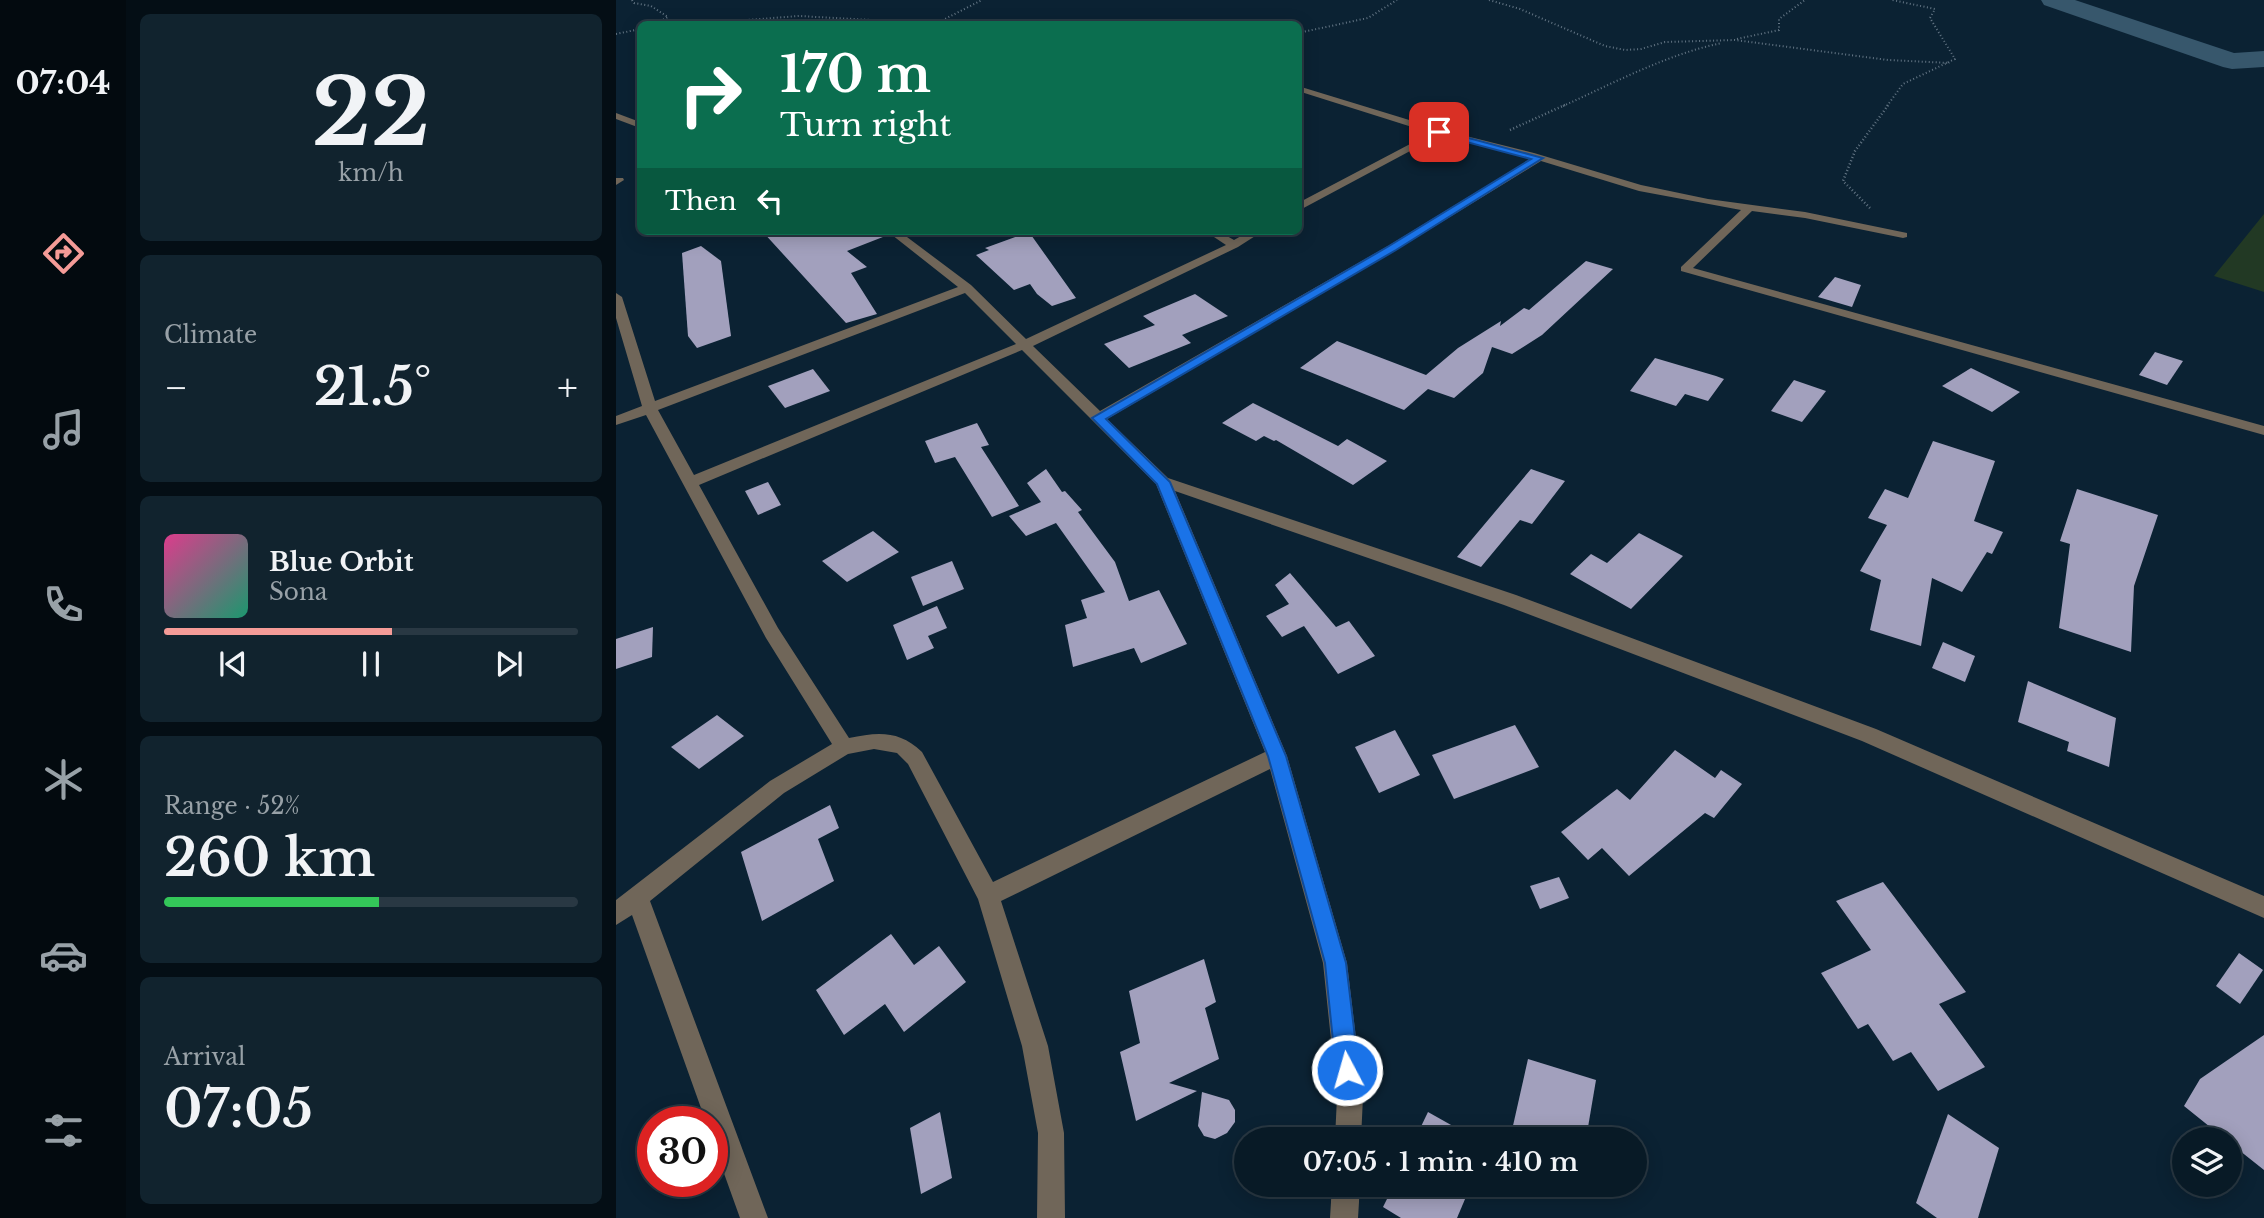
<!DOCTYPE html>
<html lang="en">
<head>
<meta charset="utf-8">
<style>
  :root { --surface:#081a26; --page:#11232e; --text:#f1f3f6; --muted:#98a1a7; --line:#293843; --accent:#f59b97 }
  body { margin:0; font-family:"Libre Baskerville",serif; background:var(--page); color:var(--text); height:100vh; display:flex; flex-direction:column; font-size:26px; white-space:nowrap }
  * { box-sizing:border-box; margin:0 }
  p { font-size:23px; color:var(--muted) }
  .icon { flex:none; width:38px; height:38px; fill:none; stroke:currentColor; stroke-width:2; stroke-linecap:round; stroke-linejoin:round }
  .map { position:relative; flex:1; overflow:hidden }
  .details { display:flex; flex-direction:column; gap:14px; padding:14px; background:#040e15; width:490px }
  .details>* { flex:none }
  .top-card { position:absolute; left:21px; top:21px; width:665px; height:214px; border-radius:10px; box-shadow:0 4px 18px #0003,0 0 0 2px var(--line); background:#0b6e4f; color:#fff; overflow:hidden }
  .tools { position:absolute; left:1556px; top:1127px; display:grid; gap:14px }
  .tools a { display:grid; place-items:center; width:70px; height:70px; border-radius:50%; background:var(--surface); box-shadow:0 4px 18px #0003,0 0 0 2px var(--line); font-size:35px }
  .speed { position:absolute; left:21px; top:1106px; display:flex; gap:14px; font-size:35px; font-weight:700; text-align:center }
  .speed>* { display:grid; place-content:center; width:91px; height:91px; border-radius:50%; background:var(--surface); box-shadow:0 4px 18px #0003,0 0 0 2px var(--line); line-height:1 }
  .speed .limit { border:10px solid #d22; background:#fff; color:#111 }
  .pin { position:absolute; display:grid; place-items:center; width:60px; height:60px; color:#fff; margin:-30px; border-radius:14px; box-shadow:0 4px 10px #0006 }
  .me { position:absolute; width:77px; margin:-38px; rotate:354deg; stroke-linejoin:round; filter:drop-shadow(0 0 5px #0008) }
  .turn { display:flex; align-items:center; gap:24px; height:147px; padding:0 28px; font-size:32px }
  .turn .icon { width:91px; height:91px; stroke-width:2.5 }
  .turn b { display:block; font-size:49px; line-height:60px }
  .then { display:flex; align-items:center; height:66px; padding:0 28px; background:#0003; gap:14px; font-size:26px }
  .big { font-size:52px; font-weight:600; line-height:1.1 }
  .details .card { flex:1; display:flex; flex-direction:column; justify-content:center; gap:10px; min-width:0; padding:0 24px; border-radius:10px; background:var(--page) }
  .details .dial { align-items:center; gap:0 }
  .dial b { font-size:91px; line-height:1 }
  .song { display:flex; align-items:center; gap:21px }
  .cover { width:84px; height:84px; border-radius:10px; background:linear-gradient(135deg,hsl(330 70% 55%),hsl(160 70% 35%)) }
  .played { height:7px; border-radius:4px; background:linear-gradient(90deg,var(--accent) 55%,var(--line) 55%) }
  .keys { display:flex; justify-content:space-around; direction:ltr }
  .heat { display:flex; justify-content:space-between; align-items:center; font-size:38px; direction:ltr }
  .charge { height:10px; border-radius:5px; background:linear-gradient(90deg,#34c759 52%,var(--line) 0) }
  .trip { position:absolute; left:618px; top:1127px; width:413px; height:70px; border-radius:35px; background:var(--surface); box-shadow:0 4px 18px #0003,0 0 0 2px var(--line); font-weight:600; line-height:70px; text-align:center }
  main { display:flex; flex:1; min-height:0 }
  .menu { display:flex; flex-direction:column; width:126px; justify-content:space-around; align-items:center; background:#030a0f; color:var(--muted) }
  .menu .icon { width:49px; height:49px }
  .menu .selected { color:var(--accent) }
  .menu b { font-size:32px; color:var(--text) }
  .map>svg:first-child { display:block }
  .green { fill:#223924 }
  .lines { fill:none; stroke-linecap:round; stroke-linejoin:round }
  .river { fill:#37576c; fill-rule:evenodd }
  .building { fill:#a2a0bd }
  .path-far1 { stroke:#637584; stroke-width:2; stroke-dasharray:1 2.5; stroke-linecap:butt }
  .path { stroke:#637584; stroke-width:2.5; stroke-dasharray:1 2.5; stroke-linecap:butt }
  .minor { fill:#706659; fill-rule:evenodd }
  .route { fill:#1a73e8; stroke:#114b97; stroke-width:2 }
</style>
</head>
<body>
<main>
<nav class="menu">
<b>07:04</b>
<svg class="icon selected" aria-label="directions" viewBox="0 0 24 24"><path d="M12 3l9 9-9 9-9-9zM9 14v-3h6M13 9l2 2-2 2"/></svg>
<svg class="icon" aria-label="music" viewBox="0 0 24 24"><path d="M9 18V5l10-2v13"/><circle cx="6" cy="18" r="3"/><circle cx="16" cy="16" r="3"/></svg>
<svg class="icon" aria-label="phone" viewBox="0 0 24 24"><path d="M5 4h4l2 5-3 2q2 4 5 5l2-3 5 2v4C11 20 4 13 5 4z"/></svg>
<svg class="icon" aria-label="climate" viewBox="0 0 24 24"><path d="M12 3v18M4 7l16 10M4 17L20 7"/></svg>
<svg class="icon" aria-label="car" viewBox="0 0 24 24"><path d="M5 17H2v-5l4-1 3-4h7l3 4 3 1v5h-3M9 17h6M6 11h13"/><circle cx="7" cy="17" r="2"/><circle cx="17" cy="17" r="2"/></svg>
<svg class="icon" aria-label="filters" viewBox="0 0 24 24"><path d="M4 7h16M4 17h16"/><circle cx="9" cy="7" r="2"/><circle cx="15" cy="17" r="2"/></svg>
</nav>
<section class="details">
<div class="card dial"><b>22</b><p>km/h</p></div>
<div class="card"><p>Climate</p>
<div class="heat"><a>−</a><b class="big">21.5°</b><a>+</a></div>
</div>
<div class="card">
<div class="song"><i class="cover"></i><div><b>Blue Orbit</b><p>Sona</p></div></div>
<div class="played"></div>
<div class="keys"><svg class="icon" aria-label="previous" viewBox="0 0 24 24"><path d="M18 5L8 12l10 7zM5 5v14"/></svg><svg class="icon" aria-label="pause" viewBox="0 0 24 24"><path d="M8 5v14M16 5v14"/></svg><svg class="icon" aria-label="next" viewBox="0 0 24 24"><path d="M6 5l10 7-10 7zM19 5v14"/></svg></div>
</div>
<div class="card"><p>Range · 52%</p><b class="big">260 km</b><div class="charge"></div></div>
<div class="card"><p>Arrival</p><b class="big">07:05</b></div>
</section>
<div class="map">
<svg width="1648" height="1218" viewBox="0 0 1648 1218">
  <rect width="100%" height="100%" fill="#0b2233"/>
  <!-- green -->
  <path class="green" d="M1648 214V292L1598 276Z"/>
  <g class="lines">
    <!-- river -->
    <path class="river" d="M1425 0H1459L1618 53 1648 51V67L1616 69 1607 67 1428 5Z"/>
  </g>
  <!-- building -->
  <g class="building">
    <path d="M146 231H268L272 235 231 251 251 267 235 273 261 314 230 323Z"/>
    <path d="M413 232 460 298 436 306 421 294 414 284 398 290 360 255 373 250 369 248Z"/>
    <path d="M85 246 105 261 115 336 81 348 72 336 66 253Z"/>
    <path d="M970 261 997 269 926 335 896 354 876 347 867 373 838 398 812 389 788 410 684 368 721 341 810 375 842 348 885 321 884 326 908 308 913 310Z"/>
    <path d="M1219 277 1245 285 1236 307 1202 297Z"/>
    <path d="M579 294 612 316 566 335 575 343 513 368 488 344 539 325 527 316Z"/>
    <path d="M1539 352 1567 361 1551 385 1523 375Z"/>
    <path d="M1039 358 1100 376 1108 379 1092 401 1069 394 1060 406 1014 391Z"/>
    <path d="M1355 368 1404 392 1376 412 1326 386Z"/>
    <path d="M197 369 214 391 169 408 152 386Z"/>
    <path d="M1178 380 1210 391 1186 422 1155 411Z"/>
    <path d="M637 403 722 446 731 439 771 461 737 485 660 440 658 441 648 436 640 441 606 423Z"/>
    <path d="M361 423 373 445 365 447 403 506 376 517 339 457 319 463 309 441Z"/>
    <path d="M1317 441 1379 461 1358 521 1387 532 1376 554 1371 552 1346 592 1316 578 1305 646 1254 630 1265 580 1244 571 1271 525 1252 518 1269 489 1292 498Z"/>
    <path d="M430 469 446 492 449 491 466 510 462 512 499 562 513 601 543 590 571 644 525 663 518 648 457 667 449 625 471 618 465 600 489 592 440 523 410 536 393 516 425 502 411 483Z"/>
    <path d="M915 469 949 481 916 524 904 520 865 567 841 557Z"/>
    <path d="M152 482 165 505 142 515 129 491Z"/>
    <path d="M1461 489 1542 515 1518 586 1515 652 1443 628 1454 544 1444 541Z"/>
    <path d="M257 531 283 552 231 582 206 561Z"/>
    <path d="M1023 533 1067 556 1015 609 954 574 975 554 991 563Z"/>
    <path d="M336 561 348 589 307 606 295 577Z"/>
    <path d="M674 573 720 627 733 621 759 656 722 674 688 626 666 637 650 616 673 604 659 585Z"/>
    <path d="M321 606 331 628 312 636 318 648 291 660 277 625Z"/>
    <path d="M37 627 36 657 0 669V639Z"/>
    <path d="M1327 642 1359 656 1349 682 1316 668Z"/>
    <path d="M1412 681 1500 718 1493 767 1451 751 1453 742 1402 722Z"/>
    <path d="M101 715 128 736 83 769 55 747Z"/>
    <path d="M899 725 923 767 838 799 816 755Z"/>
    <path d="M779 730 804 775 763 793 739 747Z"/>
    <path d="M1059 750 1099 778 1105 770 1126 784 1098 818 1089 813 1013 876 986 848 972 860 945 832 1001 789 1014 800Z"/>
    <path d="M214 805 223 828 202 839 218 881 146 921 125 852Z"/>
    <path d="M943 877 953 898 924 909 914 886Z"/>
    <path d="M1267 882 1350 992 1323 1004 1369 1067 1322 1091 1295 1052 1277 1061 1252 1024 1242 1029 1205 973 1255 950 1220 901Z"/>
    <path d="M275 934 298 965 323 946 350 982 288 1032 269 1004 228 1035 200 990Z"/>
    <path d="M1623 953 1647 970 1624 1004 1600 986Z"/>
    <path d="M588 959 600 1002 589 1008 603 1059 553 1083 581 1091 520 1121 504 1052 524 1043 513 991Z"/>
    <path d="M1648 1035V1170L1614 1143V1139H1609L1568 1106 1584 1079Z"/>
    <path d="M912 1059 980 1080 970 1139H894Z"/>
    <path d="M586 1092 613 1100 619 1110V1122L611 1133 599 1139 588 1136 582 1126Z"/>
    <path d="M324 1112 336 1178 305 1194 294 1128Z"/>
    <path d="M812 1112 860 1139H799Z"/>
    <path d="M1332 1114 1383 1148 1362 1218H1321L1300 1203Z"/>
    <path d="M778 1185H855L841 1218H785L767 1207Z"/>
  </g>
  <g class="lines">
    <!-- path-far1 -->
    <g class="path-far1">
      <path d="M16 0 18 3 35 6 52 17 39 24"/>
      <path d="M873 0 904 9 989 46 1009 50 1025 49 1049 42 1119 40 1272 60 1334 63"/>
      <path d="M323 22 366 0"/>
      <path d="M77 24 183 16 329 24"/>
      <path d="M682 33 752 18 781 0"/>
      <path d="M0 34 24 29"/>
      <path d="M1121 39 1163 30V19L1189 0"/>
      <path d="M947 106C998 83 1051 54 1106 43"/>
      <path d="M1271 106 1287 84 1339 59 1314 18 1319 9 1276 0"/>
    </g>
    <!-- path -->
    <g class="path">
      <path d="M894 130 951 104"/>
      <path d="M1254 208 1227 181 1239 151 1273 104"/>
    </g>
    <!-- minor -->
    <g class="minor">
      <path d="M682 86 826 130 918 153 1025 185 1092 199 1189 212 1291 233V237L1287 238 1189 218 1136 211 1077 268 1648 426V435L1065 271V267L1125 210 1023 191 925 161 780 250 491 419 552 478 900 595 1260 729 1648 896V918L1246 741 888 605 559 491 671 756 731 963 747 1097 745 1139H719L721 1097 707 963 654 769 385 901 432 1046 448 1133 449 1218H421L422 1133 406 1046 362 899 292 764 281 753 258 749 232 754 168 793 34 901 152 1218H124L96 1140V1122H90L16 915 0 925V900L154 781 216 744 150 638 30 415 0 425V416L26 406 0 318V293L6 297 39 401 342 287 271 231H283L355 285 410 339 610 245 589 231H602L618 240 634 231H647L622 247 417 346 484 411 772 246 916 158 824 135 682 211V203L815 133 682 91ZM349 293 400 344 78 475 42 410ZM406 350 540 484 649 752 377 882 306 752C283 730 262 732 233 738L162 628 83 485Z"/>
      <path d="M0 113 24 122V128L0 119Z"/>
      <path d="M0 178H7L8 180 0 185Z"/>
      <path d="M716 1185H744L742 1218H714Z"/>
    </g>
  </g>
  <!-- route -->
  <path class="route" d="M823 130 927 158 780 250 490 419 554 482 670 756 730 963 743 1070 740 1078 731 1081 723 1078 720 1070 709 963 652 756 541 484 476 418 773 246 915 159 820 134Z"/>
</svg>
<div class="tools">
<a><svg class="icon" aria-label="layers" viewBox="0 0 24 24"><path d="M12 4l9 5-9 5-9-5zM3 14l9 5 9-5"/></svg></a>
</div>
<div class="speed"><div class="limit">30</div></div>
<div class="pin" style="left:823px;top:132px;background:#d93025"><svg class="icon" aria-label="arrive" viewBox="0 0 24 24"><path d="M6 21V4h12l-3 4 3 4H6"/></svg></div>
<svg class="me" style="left:731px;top:1070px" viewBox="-20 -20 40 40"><circle r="17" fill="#1a73e8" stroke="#fff" stroke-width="3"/><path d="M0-11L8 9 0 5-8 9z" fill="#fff"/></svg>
<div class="trip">07:05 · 1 min · 410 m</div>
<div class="top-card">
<div class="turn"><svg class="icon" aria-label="right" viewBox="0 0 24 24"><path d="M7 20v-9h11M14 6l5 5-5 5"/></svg><div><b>170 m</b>Turn right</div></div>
<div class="then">Then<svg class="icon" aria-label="left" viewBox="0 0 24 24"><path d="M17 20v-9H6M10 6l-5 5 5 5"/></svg></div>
</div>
</div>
</main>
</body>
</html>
